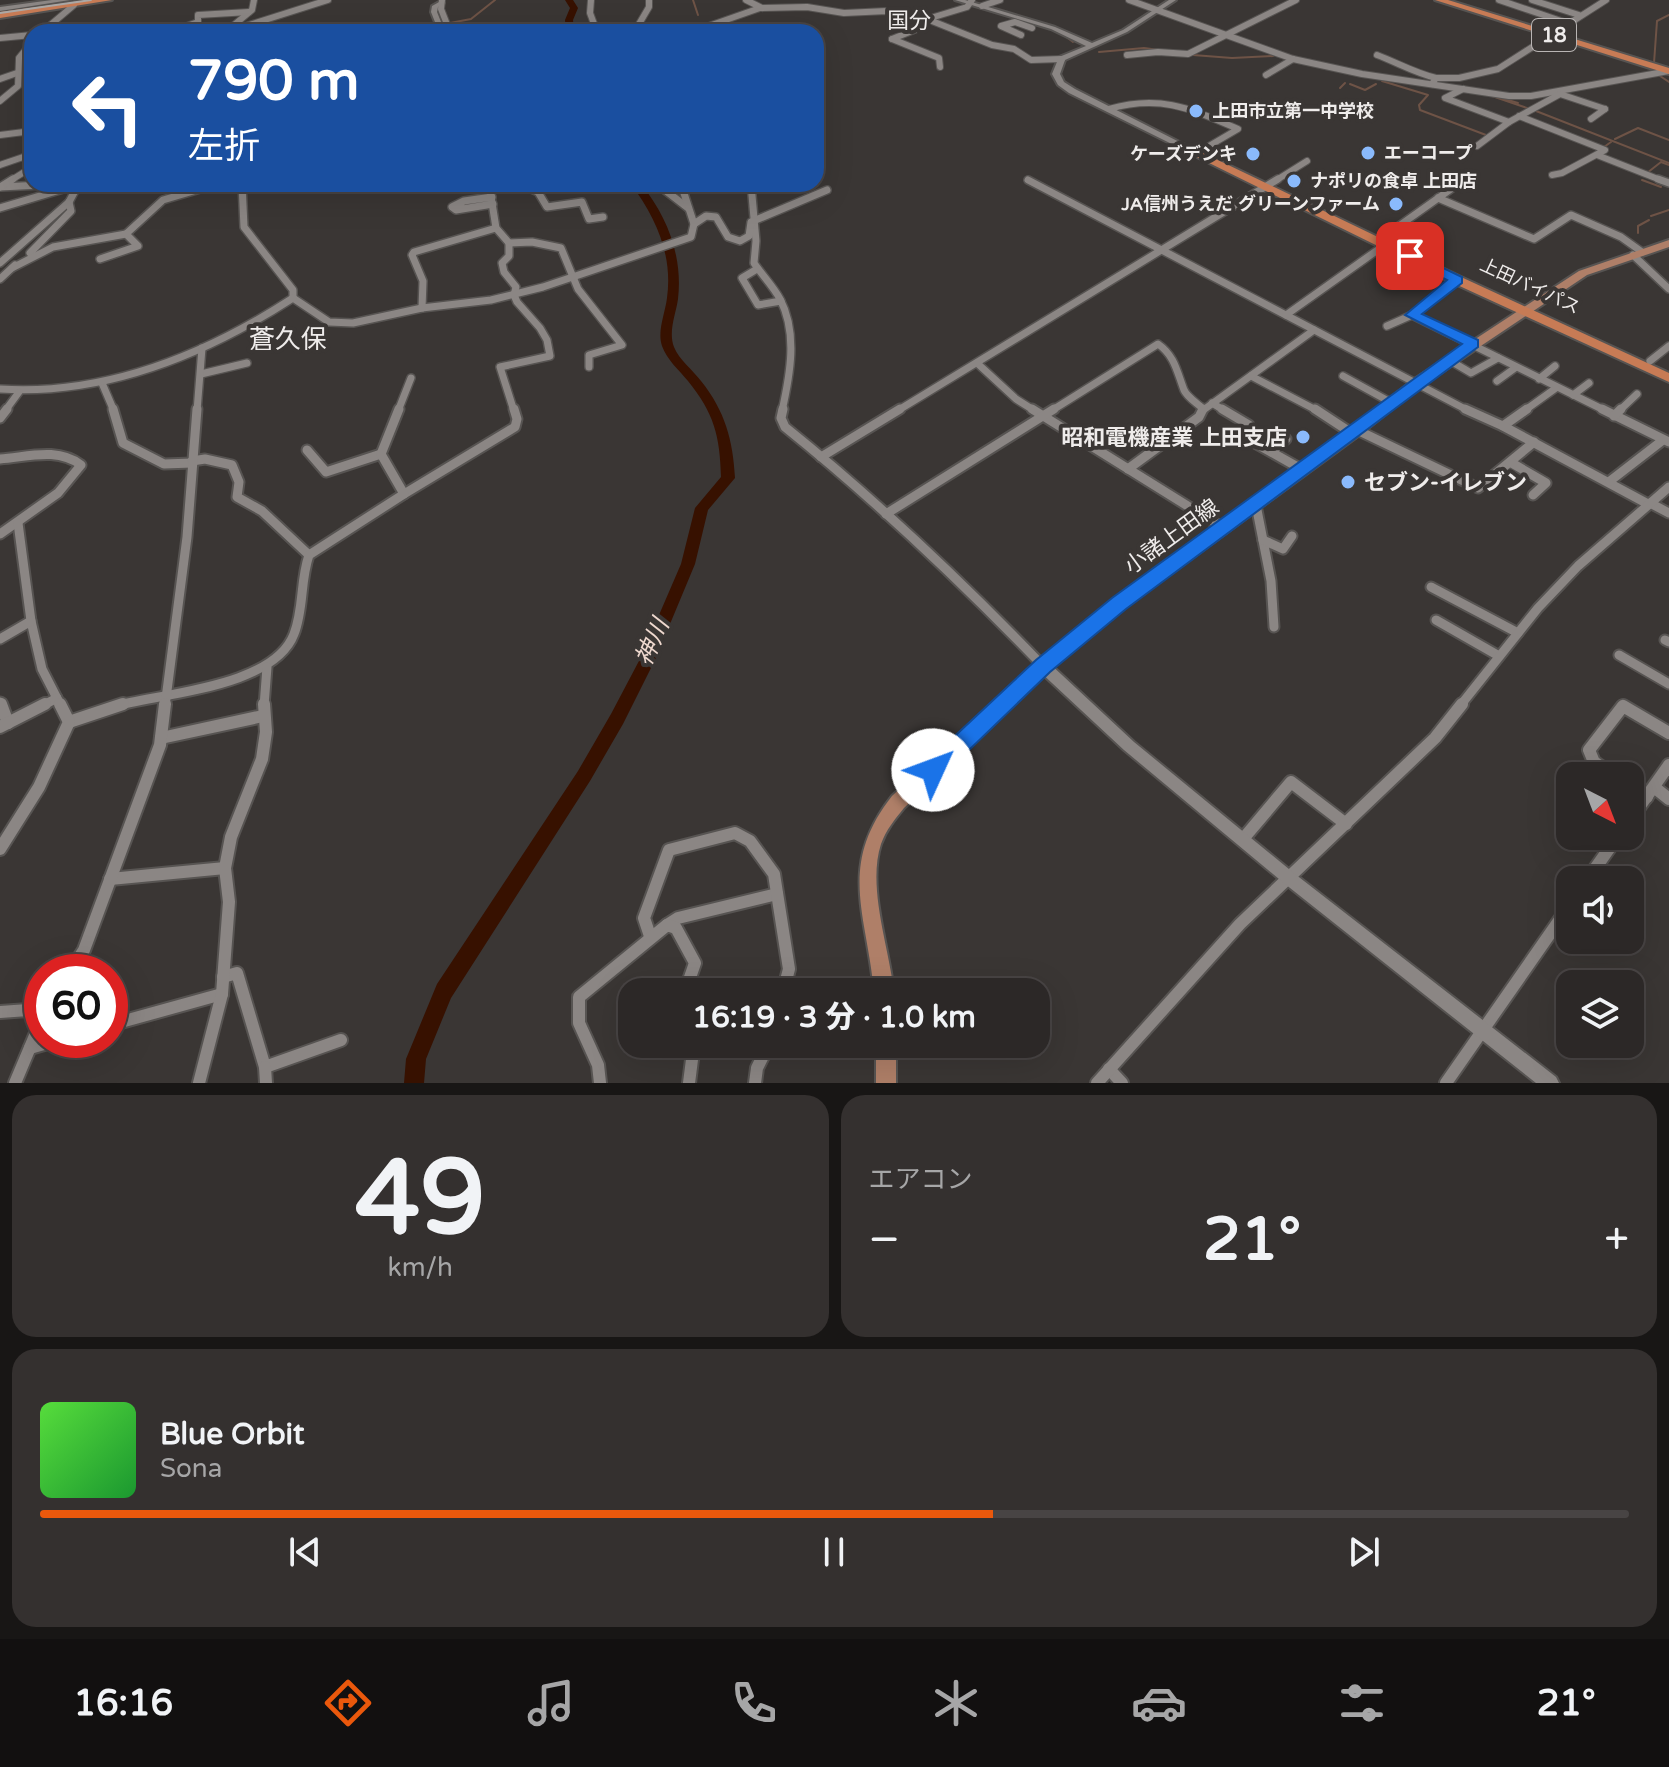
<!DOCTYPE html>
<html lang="ja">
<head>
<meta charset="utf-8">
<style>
  :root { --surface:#2c2827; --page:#34302f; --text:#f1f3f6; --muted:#a6a6a7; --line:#484444; --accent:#ea580c }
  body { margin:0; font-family:"Varela Round","Noto Sans JP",sans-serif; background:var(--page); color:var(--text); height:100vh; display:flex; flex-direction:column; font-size:30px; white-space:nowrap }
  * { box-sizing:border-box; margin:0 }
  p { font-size:26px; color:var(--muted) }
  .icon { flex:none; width:44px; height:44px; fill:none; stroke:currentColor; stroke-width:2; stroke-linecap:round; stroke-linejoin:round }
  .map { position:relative; height:1083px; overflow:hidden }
  .details { display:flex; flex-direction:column; gap:12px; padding:12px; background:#181615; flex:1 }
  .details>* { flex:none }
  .banner { position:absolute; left:24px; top:24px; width:800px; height:168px; border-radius:24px; box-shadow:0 8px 32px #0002,0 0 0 2px var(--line); background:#1a4fa0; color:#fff; overflow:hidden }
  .needle { width:52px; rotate:138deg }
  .controls { position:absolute; left:1556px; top:762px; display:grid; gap:16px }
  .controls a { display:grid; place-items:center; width:88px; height:88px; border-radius:16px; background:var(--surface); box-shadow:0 8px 32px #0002,0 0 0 2px var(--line); font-size:40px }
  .speed { position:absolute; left:24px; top:954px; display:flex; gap:16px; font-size:40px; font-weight:700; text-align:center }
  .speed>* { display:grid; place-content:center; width:104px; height:104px; border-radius:50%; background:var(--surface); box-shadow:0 8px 32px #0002,0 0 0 2px var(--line); line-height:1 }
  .speed .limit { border:12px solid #d22; background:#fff; color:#111 }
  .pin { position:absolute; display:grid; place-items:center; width:68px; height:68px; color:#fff; margin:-34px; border-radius:16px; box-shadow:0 4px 12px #0006 }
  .me { position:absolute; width:88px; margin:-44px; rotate:47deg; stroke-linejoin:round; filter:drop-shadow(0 0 6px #0008) }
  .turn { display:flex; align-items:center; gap:28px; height:168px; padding:0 32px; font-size:36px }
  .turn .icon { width:104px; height:104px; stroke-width:2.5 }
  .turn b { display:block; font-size:56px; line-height:68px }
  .big { font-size:60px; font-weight:800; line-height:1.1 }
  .details .widget { flex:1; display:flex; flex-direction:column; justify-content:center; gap:12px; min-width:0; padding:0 28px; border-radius:24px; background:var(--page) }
  .details .dial { align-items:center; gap:0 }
  .dial b { font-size:104px; line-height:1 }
  .song { display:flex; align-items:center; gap:24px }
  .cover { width:96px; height:96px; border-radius:12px; background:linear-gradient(135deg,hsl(110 70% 55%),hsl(130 70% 35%)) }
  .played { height:8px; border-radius:4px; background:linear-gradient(90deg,var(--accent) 60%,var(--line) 60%) }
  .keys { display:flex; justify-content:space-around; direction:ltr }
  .heat { display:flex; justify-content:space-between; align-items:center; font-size:44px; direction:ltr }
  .details .tiles { flex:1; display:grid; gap:12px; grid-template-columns:1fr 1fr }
  .widget:last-child { grid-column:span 2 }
  .trip { position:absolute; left:618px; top:978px; width:432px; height:80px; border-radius:24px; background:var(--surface); box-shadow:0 8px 32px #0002,0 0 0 2px var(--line); font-weight:800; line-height:80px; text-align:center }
  .tab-bar { display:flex; height:128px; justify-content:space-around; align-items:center; background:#121010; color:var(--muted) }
  .tab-bar .icon { width:56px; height:56px }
  .tab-bar .active { color:var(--accent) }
  .tab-bar b { font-size:36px; color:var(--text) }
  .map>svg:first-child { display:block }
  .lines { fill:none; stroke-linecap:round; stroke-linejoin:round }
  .stream { stroke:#6e5346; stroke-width:2 }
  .river { fill:#371100; fill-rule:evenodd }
  .street-far3-casing { stroke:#575452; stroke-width:8 }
  .street-far2-casing { stroke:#575452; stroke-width:10 }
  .street-far1-casing { stroke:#575452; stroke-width:13 }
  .street-casing { stroke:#575452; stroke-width:16 }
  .secondary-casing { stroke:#575452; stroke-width:4 }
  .primary-casing { stroke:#575452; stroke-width:4 }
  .highway-casing { stroke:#575452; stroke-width:4 }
  .street-far3 { stroke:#8b8684; stroke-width:6 }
  .street-far2 { stroke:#8b8684; stroke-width:7 }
  .street-far1 { stroke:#8b8684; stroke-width:9 }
  .street { stroke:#8b8684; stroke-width:12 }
  .secondary { fill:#8b8684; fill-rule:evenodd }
  .primary { fill:#af7f68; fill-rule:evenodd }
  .highway { fill:#c77b55; fill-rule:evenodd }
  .rail { stroke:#aba8a6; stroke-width:2 }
  .route { fill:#1a73e8; stroke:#114b97; stroke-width:2 }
  .poi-dot { fill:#8abafc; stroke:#3a3634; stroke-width:3 }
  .labels { text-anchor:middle; stroke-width:8; stroke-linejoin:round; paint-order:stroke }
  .far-poi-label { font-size:18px; font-weight:bold; fill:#efeceb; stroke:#3a3634; text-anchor:start }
  .far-street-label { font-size:18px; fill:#efeceb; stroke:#3a3634 }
  .shield { fill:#3a3634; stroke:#b9b5b4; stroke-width:2 }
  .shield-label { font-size:20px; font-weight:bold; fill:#efeceb }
  .far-quarter-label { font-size:22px; fill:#efeceb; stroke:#3a3634 }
  .poi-label { font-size:22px; font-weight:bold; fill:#efeceb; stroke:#3a3634; text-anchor:end }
  .street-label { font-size:22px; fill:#efeceb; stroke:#3a3634 }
  .water-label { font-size:24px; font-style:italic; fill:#efd9cf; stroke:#3a3634 }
  .quarter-label { font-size:26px; fill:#efeceb; stroke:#3a3634 }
</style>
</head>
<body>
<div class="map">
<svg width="1669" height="1083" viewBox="0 0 1669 1083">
  <rect width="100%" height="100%" fill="#3a3634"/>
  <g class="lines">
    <!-- stream -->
    <g class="stream">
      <path d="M693 0 698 15"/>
      <path d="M450 23 471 19 495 0"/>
      <path d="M1065 36 1073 42"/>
      <path d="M1099 52 1144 48 1159 50"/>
      <path d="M1193 55 1232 58 1273 56"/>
      <path d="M1654 63 1657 21 1669 15"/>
      <path d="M1342 72 1359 76"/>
      <path d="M1660 76 1669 82"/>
      <path d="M1382 81 1428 95 1419 105 1420 110 1486 135"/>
      <path d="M1350 84 1365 90 1376 84"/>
      <path d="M1340 88 1345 83"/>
      <path d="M1492 96 1530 109"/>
      <path d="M1501 98 1518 103"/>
      <path d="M1536 111 1669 163"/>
      <path d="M1332 112 1334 106"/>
      <path d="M1325 114 1330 113"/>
      <path d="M1615 139 1638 128 1669 140"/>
      <path d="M1604 147 1611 142"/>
      <path d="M1647 173 1661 162 1669 165"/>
      <path d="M1642 180 1661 187"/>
      <path d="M1651 216 1669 210"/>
      <path d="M1638 233V226L1649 220"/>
    </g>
    <!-- river -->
    <g class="river">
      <path d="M565 0H573L578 8 573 20 574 32H566L565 20 570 8Z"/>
      <path d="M631 184H641C667 216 683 256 678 299 676 314 668 331 674 347 679 360 693 370 701 381 725 411 733 440 735 478L708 510 695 564 655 660 623 724 590 781 451 998 426 1059 424 1083H404L406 1059 437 984 578 771 611 714 640 659 681 564 695 508 721 477C720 436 714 413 688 381 679 370 667 360 662 346 657 331 665 314 667 298 673 255 656 218 631 184Z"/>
    </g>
    <!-- street-far3 casing -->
    <g class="street-far3-casing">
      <g id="street-far3">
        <path d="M442 0 441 9 450 32"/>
        <path d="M591 0 590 13 597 32"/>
        <path d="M746 0 762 8"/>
        <path d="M1129 0 1293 59 1362 74 1509 96H1531L1669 71"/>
        <path d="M1499 0 1567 23"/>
        <path d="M1532 0 1579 15"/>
        <path d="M982 6 1000 0"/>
        <path d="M927 19 992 45 1014 49 1031 60 1062 59"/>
        <path d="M229 29 252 10 254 0"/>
        <path d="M42 32 74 5"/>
        <path d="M183 32 181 28 198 22V15L249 12"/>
        <path d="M227 32 328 0"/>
        <path d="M353 32H364"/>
        <path d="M645 32 639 24 649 7V0"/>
        <path d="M702 32 703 28 760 8 807 7 844 13 887 11 924 20 967 7 972 0"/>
        <path d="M1021 35 1001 26 1015 22 1032 28"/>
        <path d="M0 38 32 35"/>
        <path d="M892 39 939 58 940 67"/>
        <path d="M892 39 917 29 924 20"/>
        <path d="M1127 55 1158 52 1188 54 1296 0"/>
        <path d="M1377 55C1398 63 1415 73 1436 78"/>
        <path d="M1266 75 1293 59"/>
        <path d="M0 79 17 73"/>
        <path d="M1432 84 1436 78H1459L1498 69 1606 0"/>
        <path d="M1463 89 1445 98 1509 122"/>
        <path d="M0 101 18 86 19 58 32 42"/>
        <path d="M1109 109C1161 94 1191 109 1238 129L1197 153"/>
        <path d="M1519 116 1605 150 1562 173 1552 175"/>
        <path d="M1591 119 1605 109"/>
        <path d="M0 135 32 131"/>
        <path d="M1477 146 1509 122 1560 94 1605 109"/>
        <path d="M1597 155 1663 181"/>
        <path d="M0 165 32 154"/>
        <path d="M10 181 32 167"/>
        <path d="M1275 181 1307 161"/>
        <path d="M1462 181 1471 174"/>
      </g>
    </g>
    <!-- street-far2 casing -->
    <g class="street-far2-casing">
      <g id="street-far2">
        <path d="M1658 179 1669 183"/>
        <path d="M1028 180 1469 411"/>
        <path d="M242 184 244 227 293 290V298"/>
        <path d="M489 184 496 228 509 243V256L502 263 504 272 516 287 514 295 517 302 540 328 547 340 550 356 500 367 514 411"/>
        <path d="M520 184 538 192 547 207 582 202 589 219 603 217"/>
        <path d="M657 184 688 208"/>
        <path d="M751 184 756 241 754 263C762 275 773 286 780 299 798 333 790 375 782 411"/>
        <path d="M0 187 62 184"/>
        <path d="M0 187 13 179"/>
        <path d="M492 197 464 201 452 207 456 210 493 204"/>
        <path d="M1438 198 1534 239 1571 215 1621 237 1642 252"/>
        <path d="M0 208 80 184"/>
        <path d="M694 224 706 216 716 217 728 237 740 241 749 236 751 222 827 190"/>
        <path d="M1382 238 1465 179"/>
        <path d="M509 243 532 242 561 248 578 289 622 345 589 355V367"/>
        <path d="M30 253 71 211 69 202"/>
        <path d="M1633 255 1669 289"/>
        <path d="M100 259 138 246 126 234"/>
        <path d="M0 263 69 202 78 185"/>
        <path d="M12 268 53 247 126 234 163 200 217 184"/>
        <path d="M757 269 742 278 758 305 781 301"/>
        <path d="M0 279 15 265"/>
        <path d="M293 298 329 322 353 323 422 308 491 300 543 287 691 237 694 224 681 184"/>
        <path d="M422 308 423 281 412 255 414 252 496 228"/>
        <path d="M1286 315 1386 244"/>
        <path d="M1412 315 1606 411"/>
        <path d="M1387 326 1412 315 1457 280"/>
        <path d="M1449 360 1471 373 1498 358"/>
        <path d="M1650 361 1669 346"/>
        <path d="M977 363 1016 399 1035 411"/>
        <path d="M201 374 247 363"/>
        <path d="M1251 376 1318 411"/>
        <path d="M1343 376 1392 403"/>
        <path d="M1539 379 1555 366"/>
        <path d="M1497 381 1515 368"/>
        <path d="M102 383 114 411"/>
        <path d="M0 389C106 396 205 355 293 298"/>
        <path d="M1573 395 1589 383"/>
        <path d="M1212 403 1225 411"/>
        <path d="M5 411 19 392"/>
        <path d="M197 411 202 348"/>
        <path d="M398 411 411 378"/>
        <path d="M897 411 1278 179"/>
        <path d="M1051 411 1158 344C1175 356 1177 372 1184 390 1187 397 1197 403 1203 409"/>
        <path d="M1202 411 1314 330"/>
        <path d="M1524 411 1556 388"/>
        <path d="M1619 411 1637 394"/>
      </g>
    </g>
    <!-- street-far1 casing -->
    <g class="street-far1-casing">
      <g id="street-far1">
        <path d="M113 409 123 443 164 464 192 463"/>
        <path d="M783 409 781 418 785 427C877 501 961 581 1043 666"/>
        <path d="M1032 409 1223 528"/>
        <path d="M1222 409 1249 425 1239 434 1303 470"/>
        <path d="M1315 409 1353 434"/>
        <path d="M1465 409 1503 426 1527 409"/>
        <path d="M1602 409 1669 442"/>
        <path d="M1614 416 1621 409"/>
        <path d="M0 418 7 409"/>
        <path d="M1503 426 1648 504"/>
        <path d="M1357 430 1478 488 1534 442"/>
        <path d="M307 450 326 472 381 454"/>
        <path d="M1272 452 1286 439"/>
        <path d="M821 457 900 409"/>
        <path d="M0 459C28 457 57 447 81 465L58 493 0 534"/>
        <path d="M192 461 205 459 232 465 239 482 237 497 262 511 309 555"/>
        <path d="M1510 462 1546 483 1533 495"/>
        <path d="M1128 469 1199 417 1203 409"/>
        <path d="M1610 481 1663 440"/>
        <path d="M404 494 515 427 517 419 514 409"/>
        <path d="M1650 503 1669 513"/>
        <path d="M1256 505 1271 581 1274 627"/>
        <path d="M886 514 1054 409"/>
        <path d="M18 523 31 621 42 669 61 706"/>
        <path d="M1263 540 1283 549 1292 536"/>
        <path d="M1431 587 1518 633"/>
        <path d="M1436 620 1499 656"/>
        <path d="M0 639 31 621"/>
        <path d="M1665 640 1669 642"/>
        <path d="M1619 655 1669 684"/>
        <path d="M0 702 1 706"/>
        <path d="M42 706 57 698"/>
        <path d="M115 706C164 693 274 687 294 634 304 609 300 581 309 555L404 494 381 454 399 409"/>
        <path d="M165 706 187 537 197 409"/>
        <path d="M264 706 267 667"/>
        <path d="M1460 706 1538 608 1578 566 1669 487"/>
      </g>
    </g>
    <!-- street casing -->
    <g class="street-casing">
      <g id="street">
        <path d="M1 704 8 723"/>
        <path d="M69 722 123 704"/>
        <path d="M0 727 45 704"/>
        <path d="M161 738 263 716"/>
        <path d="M1614 776 1594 762 1589 750 1623 706 1669 733"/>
        <path d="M1630 786 1647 797"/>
        <path d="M1654 787 1669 799"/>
        <path d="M1630 820 1669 765"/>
        <path d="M1243 839 1291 782 1346 824"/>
        <path d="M0 849 39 787 69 722 60 704"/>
        <path d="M110 879 225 868"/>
        <path d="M1587 880 1618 836"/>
        <path d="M667 925 678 918 777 894"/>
        <path d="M650 936 644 918 669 850 735 833 750 841 774 874 789 969 783 992"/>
        <path d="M70 972 84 950 160 745 165 704"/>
        <path d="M223 977 237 973 265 1067 341 1040"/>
        <path d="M0 1012 42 1009"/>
        <path d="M110 1025 222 994"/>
        <path d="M30 1048 58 1040"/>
        <path d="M265 1067 266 1083"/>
        <path d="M1109 1069 1122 1083"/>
        <path d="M15 1083 42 1019"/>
        <path d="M199 1083 222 994 229 902 225 868 231 837 262 759 266 732 264 704"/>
        <path d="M600 1083 598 1065 579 1023V997L667 925 676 928 695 963 685 992"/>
        <path d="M689 1083 694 1044"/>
        <path d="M755 1083 757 1068 769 1044"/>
        <path d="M1097 1083 1240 924 1435 738 1462 704"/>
        <path d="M1446 1083 1570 905"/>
      </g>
    </g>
    <!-- secondary casing -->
    <g class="secondary-casing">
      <g id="secondary">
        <path d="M52 0H70L0 11V7Z"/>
        <path d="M955 0H965L1055 27 1092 43 1123 30 1169 0H1176L1127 32 1065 60 1060 74 1064 82 1075 89 1201 153 1194 155 1069 93 1058 85 1052 74 1059 57 1086 46 1051 29Z"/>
        <path d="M441 1 444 3 438 7 437 12 443 27 441 32H435L437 27 431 12 432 6Z"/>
        <path d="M1043 660 1048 662 1134 742 1295 874 1556 1077 1559 1083H1536L1285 884 1124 750 1038 670 1036 666 1038 662Z"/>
      </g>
    </g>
    <!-- primary casing -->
    <g class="primary-casing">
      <g id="primary">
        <path d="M1669 240V247L1587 275 1421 386 1357 437 1124 608 1048 671 904 808C895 819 886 830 881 844 867 887 889 947 894 992H874C867 914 837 866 892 796L1038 661 1114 600 1349 431 1413 380 1579 271Z"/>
        <rect x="876" y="1044" width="20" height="39"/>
      </g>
    </g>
    <!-- highway casing -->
    <g class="highway-casing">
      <g id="highway">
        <path d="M89 0H112L0 18V12Z"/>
        <path d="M1435 0H1448L1669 68V74Z"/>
        <path d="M1197 150 1461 277 1669 373V382L1453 283 1193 155 1192 153Z"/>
      </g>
    </g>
    <!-- street-far3 -->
    <use href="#street-far3" class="street-far3"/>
    <!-- street-far2 -->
    <use href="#street-far2" class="street-far2"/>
    <!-- street-far1 -->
    <use href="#street-far1" class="street-far1"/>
    <!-- street -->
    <use href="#street" class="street"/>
    <!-- secondary -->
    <use href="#secondary" class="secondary"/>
    <!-- primary -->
    <use href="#primary" class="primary"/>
    <!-- highway -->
    <use href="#highway" class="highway"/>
    <!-- rail -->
    <path class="rail" d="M0 13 91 0"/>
  </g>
  <!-- route -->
  <path class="route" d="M1410 252 1462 277V283L1422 314 1478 340V347L1126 609 1050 672 941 777 933 780 926 777 922 770 926 763 1036 660 1112 598 1462 344 1405 315 1447 280 1405 259 1403 256Z"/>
  <!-- markers -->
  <g class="poi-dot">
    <circle cx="1196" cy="111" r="8"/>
    <circle cx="1368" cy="153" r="8"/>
    <circle cx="1253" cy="154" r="8"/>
    <circle cx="1294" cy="181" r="8"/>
    <circle cx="1396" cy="204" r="8"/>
    <circle cx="1303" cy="437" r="8"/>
    <circle cx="1348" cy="482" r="8"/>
  </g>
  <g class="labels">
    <!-- far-poi labels -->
    <g class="far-poi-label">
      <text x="1212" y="117">上田市立第一中学校</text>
      <text x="1384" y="159">エーコープ</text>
      <text x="1237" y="160" text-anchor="end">ケーズデンキ</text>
      <text x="1310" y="187">ナポリの食卓 上田店</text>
      <text x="1380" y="210" text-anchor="end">JA信州うえだ グリーンファーム</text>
    </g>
    <!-- far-street labels -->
    <g class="far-street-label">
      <text transform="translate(1530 286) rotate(25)" y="6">上田バイパス</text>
    </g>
    <!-- shield labels -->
    <rect class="shield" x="1532" y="19" width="44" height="32" rx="6"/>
    <g class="shield-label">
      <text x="1554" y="42">18</text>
    </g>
    <!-- far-quarter labels -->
    <g class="far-quarter-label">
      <text x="909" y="28">国分</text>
    </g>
    <!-- poi labels -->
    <g class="poi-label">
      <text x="1287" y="445">昭和電機産業 上田支店</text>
      <text x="1364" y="490" text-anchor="start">セブン-イレブン</text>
    </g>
    <!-- street labels -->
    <g class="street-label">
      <text transform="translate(1171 536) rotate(-36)" y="8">小諸上田線</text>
    </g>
    <!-- water labels -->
    <g class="water-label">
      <text transform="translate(652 642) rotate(-66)" y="8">神川</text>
    </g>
    <!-- quarter labels -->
    <g class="quarter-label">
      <text x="288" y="348">蒼久保</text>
    </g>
  </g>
</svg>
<div class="controls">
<a><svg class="needle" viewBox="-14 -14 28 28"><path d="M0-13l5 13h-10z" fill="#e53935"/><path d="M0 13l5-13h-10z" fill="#a6a6a7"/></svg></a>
<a><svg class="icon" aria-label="sound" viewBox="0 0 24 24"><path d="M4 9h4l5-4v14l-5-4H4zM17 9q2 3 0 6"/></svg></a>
<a><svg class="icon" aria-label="layers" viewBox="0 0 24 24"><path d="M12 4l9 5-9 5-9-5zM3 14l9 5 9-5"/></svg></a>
</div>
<div class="speed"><div class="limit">60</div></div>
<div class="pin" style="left:1410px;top:256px;background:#d93025"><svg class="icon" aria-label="arrive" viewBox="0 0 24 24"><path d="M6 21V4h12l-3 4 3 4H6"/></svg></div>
<svg class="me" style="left:933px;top:770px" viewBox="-20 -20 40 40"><circle r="19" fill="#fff"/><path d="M0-13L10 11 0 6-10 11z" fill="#1a73e8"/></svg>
<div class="trip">16:19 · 3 分 · 1.0 km</div>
<div class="banner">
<div class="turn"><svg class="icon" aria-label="left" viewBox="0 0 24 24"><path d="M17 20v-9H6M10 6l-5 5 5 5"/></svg><div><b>790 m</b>左折</div></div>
</div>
</div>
<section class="details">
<div class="tiles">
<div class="widget dial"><b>49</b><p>km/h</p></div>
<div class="widget"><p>エアコン</p>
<div class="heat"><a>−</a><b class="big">21°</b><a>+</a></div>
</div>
<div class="widget">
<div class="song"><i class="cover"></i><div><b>Blue Orbit</b><p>Sona</p></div></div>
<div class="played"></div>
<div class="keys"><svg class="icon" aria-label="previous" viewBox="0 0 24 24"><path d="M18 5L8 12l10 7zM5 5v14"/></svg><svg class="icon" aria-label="pause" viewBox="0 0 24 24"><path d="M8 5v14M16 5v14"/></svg><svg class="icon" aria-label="next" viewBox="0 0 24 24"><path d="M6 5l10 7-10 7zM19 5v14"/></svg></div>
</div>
</div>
</section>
<nav class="tab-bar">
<b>16:16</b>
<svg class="icon active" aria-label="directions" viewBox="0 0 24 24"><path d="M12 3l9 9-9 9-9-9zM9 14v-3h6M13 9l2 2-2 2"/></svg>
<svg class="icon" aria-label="music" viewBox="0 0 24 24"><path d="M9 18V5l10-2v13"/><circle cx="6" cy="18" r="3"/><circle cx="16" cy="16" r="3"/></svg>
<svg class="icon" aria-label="phone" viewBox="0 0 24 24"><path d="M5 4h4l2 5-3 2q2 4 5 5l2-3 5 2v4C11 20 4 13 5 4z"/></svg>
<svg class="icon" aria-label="climate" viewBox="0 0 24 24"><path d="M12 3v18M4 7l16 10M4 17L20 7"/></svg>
<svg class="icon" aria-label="car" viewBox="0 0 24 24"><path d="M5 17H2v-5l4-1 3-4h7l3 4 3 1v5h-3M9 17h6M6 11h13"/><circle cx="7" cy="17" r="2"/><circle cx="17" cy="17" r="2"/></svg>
<svg class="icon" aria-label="filters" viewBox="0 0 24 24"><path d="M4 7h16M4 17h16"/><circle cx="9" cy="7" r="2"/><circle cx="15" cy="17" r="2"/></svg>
<b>21°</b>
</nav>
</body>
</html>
